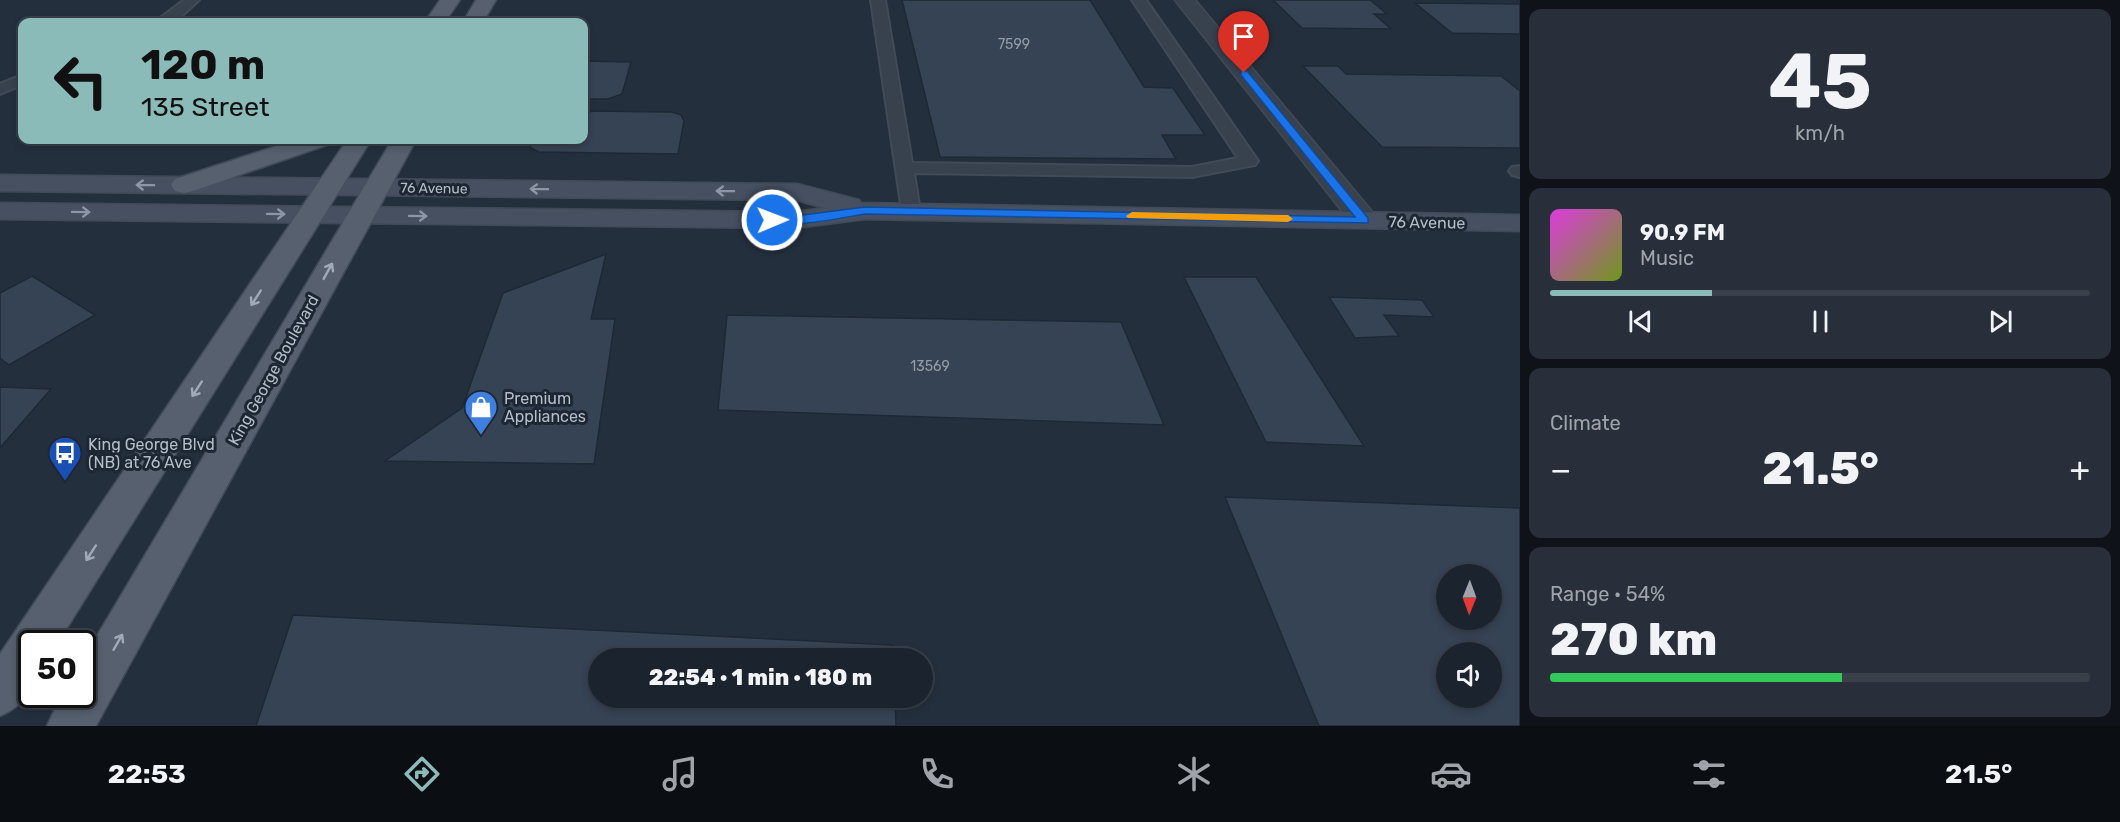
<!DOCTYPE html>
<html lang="en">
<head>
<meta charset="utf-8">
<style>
  :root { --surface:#1b232e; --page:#282f3a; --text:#f1f3f6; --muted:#a0a4aa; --line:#39404a; --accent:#8bbbb9 }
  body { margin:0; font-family:Rubik,sans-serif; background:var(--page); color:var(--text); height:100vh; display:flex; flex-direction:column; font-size:22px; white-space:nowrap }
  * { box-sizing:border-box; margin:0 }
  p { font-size:20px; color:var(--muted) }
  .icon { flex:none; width:33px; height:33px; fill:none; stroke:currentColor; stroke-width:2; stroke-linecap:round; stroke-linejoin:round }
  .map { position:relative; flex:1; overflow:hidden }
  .details { display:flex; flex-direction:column; gap:9px; padding:9px; background:#0f1319; width:600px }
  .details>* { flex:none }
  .hud { position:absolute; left:18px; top:18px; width:570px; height:126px; border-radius:12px; box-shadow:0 3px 9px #0003,0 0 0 2px var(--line); background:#8bbbb9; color:#111; overflow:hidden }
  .needle { width:39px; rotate:181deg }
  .fabs { position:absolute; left:1436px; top:564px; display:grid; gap:12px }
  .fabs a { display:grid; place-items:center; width:66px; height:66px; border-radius:50%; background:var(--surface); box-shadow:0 3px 9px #0003,0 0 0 2px var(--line); font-size:30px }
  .speed { position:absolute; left:18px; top:630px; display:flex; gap:12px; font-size:30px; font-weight:700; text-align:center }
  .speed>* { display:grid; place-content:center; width:78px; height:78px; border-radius:50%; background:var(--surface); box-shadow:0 3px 9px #0003,0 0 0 2px var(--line); line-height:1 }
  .speed .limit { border:3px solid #111; border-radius:9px; background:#fff; color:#111 }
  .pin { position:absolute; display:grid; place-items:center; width:51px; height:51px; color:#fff; margin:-62px -26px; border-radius:50% 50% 50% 0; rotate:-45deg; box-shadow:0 0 6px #0007 }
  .pin .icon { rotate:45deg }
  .me { position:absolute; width:66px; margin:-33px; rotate:89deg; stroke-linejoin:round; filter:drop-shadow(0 0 4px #0008) }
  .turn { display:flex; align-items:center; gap:21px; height:126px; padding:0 24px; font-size:27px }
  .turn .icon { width:78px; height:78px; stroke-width:2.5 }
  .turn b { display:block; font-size:42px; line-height:51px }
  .big { font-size:45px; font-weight:800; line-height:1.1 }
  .details .card { flex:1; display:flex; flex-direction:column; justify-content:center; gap:9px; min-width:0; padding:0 21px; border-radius:12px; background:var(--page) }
  .details .dial { align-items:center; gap:0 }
  .dial b { font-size:78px; line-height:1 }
  .song { display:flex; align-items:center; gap:18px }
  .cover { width:72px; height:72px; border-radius:9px; background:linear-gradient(135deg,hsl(300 70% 55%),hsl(80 70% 35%)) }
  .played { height:6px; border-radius:3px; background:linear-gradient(90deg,var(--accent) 30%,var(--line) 30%) }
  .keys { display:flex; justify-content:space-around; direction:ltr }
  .heat { display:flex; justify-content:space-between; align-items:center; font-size:33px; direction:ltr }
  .charge { height:9px; border-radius:4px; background:linear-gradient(90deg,#34c759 54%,var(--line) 0) }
  .trip { position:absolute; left:588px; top:648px; width:345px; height:60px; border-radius:30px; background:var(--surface); box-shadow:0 3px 9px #0003,0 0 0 2px var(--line); font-weight:800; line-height:60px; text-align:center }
  .tab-bar { display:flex; height:96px; justify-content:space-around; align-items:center; background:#0b0e12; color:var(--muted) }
  .tab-bar .icon { width:42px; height:42px }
  .tab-bar .current { color:var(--accent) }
  .tab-bar b { font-size:27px; color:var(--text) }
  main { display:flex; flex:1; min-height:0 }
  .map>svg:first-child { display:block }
  .building { fill:#364354; stroke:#1f2835; stroke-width:1.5; fill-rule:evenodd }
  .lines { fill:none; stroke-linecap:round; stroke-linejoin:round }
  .service-casing { stroke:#414a57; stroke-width:4 }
  .minor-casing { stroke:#414a57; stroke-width:3 }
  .secondary-casing { stroke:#414a57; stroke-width:3 }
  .primary-casing { stroke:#414a57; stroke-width:3 }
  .service { fill:#38414e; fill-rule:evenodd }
  .minor { fill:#38414e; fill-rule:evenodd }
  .secondary { fill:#465061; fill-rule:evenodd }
  .primary { fill:#56606e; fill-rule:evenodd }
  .oneway { stroke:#8e96a5 }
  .oneway2 { stroke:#a1aab7 }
  .route { fill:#1a73e8; stroke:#114b97; stroke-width:1.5 }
  .slow { fill:#f59e0b }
  .labels { text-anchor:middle; stroke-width:6; stroke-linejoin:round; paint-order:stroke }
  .number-label { font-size:14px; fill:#929caa }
  .far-street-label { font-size:14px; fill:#b4bcc9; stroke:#1d2633 }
  .street-label { font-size:16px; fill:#b4bcc9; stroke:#1d2633 }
  .poi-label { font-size:16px; fill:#b4bcc9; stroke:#1d2633; text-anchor:start }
</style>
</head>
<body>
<main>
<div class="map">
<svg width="1520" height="726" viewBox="0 0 1520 726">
  <rect width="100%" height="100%" fill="#242f3e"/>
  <!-- building -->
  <g class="building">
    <path d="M902 0H1090L1144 87 1173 88 1205 135H1162L1176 159 940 157Z"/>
    <path d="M1273 0H1370L1387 14H1374L1391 29 1302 28Z"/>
    <path d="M1415 3 1520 4V34L1452 33Z"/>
    <path d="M584 61 631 62 622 94 608 99H584Z"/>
    <path d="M1303 66H1338L1346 74 1501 76 1520 91V148L1382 147Z"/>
    <path d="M591 111 672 112 681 115 684 121 678 154 539 152 531 148 529 144 531 140H584V119Z"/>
    <path d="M606 254 591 319H615L594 464 385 461 462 408 503 293Z"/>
    <path d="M32 276 95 315 9 365 0 358V293Z"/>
    <path d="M1184 277H1256L1364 446 1266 442Z"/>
    <path d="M1329 297 1422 300 1434 317 1384 315 1399 336 1355 338Z"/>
    <path d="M727 315 1121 322 1164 425 718 410Z"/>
    <path d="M0 387 51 389 0 448Z"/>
    <path d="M1225 497 1520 508V726H1319ZM1446 574H1491V620H1446ZM1446 652H1491V698H1446Z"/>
    <path d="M293 615 892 645 893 658H598V698H895L896 726H256Z"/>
  </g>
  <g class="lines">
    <!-- service casing -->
    <g class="service-casing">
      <g id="service">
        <path d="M184 0H199L175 22H155Z"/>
        <path d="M871 0H885L912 163 1192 167 1238 158 1132 0H1146L1258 161 1255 165 1249 166 1192 177 914 173 920 211 918 215H904L902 211Z"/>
        <path d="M22 75V85L0 94V84Z"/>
        <path d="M1520 166V177L1512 175 1509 171 1512 167Z"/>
      </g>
    </g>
    <!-- minor casing -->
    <g class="minor-casing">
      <path id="minor" d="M1175 0H1195L1374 214 1378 220 1374 226 1364 228 1354 226Z"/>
    </g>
    <!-- secondary casing -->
    <g class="secondary-casing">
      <path id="secondary" d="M0 175 797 184 859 200 861 203 1520 215V231L865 219 795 228 0 219V203L795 212 825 208 796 200 0 191Z"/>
    </g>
    <!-- primary casing -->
    <g class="primary-casing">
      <g id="primary">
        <path d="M440 0H460L445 22H425Z"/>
        <path d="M476 0H496L483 22H463Z"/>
        <path d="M295 140H330L327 145 193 191 184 193 175 191 171 185 175 179Z"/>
        <path d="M347 140H371L57 644H32C32 677 35 701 0 716V654Z"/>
        <path d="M392 140H416L96 726H47L62 694H82V661Z"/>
      </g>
    </g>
    <!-- service -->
    <use href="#service" class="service"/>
    <!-- minor -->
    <use href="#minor" class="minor"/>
    <!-- secondary -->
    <use href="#secondary" class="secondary"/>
    <!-- primary -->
    <use href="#primary" class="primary"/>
  </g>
  <!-- one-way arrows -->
  <defs><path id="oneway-shaft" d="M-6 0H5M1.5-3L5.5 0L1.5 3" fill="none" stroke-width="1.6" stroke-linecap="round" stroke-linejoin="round" transform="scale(1.5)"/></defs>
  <g class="oneway">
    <use href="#oneway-shaft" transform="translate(145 185) rotate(-179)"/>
    <use href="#oneway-shaft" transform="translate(539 189) rotate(-179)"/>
    <use href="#oneway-shaft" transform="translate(725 191) rotate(-179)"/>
    <use href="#oneway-shaft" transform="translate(81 212) rotate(1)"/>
    <use href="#oneway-shaft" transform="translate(276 214) rotate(1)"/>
    <use href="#oneway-shaft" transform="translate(418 216) rotate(1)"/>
  </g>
  <g class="oneway2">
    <use href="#oneway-shaft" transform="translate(328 271) rotate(-61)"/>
    <use href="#oneway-shaft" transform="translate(256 298) rotate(123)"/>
    <use href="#oneway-shaft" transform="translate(197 389) rotate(123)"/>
    <use href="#oneway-shaft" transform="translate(91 553) rotate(123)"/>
    <use href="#oneway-shaft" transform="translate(118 642) rotate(-60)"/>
  </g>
  <!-- route -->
  <path class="route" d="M1241 71H1247L1368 218V223L865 214C846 217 780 231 767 220L772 216H795L865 207 1355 217 1241 75Z"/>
  <!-- slow -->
  <path class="slow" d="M1132 212 1288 215 1293 219 1288 222 1128 218 1126 216Z"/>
  <!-- icons -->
  <defs>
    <g id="shop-pin" transform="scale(1.725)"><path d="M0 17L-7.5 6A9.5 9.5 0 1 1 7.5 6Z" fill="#3f7fe0" stroke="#1d2633"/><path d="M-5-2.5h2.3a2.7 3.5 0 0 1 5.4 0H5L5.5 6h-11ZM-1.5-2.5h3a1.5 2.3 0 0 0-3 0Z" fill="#fff"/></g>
    <g id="bus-pin" transform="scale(1.725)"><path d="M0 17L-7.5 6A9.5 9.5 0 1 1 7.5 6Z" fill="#1a4fb4" stroke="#1d2633"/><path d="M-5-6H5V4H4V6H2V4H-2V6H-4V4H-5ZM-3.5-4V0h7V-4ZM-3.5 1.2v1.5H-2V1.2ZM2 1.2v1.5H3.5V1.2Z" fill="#fff"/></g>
  </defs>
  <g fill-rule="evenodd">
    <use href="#shop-pin" x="481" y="407"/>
    <use href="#bus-pin" x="65" y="453"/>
  </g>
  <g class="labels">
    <!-- number labels -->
    <g class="number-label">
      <text x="1014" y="49">7599</text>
      <text x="930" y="371">13569</text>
    </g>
    <!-- far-street labels -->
    <g class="far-street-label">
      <text transform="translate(434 188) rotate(1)" y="5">76 Avenue</text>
    </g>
    <!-- street labels -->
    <g class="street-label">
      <text transform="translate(1427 222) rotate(1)" y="6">76 Avenue</text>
      <text transform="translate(273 370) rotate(-61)" y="6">King George Boulevard</text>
    </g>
    <!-- poi labels -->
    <g class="poi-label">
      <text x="504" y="404">Premium<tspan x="504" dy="18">Appliances</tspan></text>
      <text x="88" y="450">King George Blvd<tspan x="88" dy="18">(NB) at 76 Ave</tspan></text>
    </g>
  </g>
</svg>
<div class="fabs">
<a><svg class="needle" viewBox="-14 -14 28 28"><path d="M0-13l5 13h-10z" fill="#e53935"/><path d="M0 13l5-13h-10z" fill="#a0a4aa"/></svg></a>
<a><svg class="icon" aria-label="sound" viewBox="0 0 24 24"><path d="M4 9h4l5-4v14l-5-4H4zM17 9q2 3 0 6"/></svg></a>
</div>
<div class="speed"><div class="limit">50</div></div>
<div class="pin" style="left:1244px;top:73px;background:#d93025"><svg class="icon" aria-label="arrive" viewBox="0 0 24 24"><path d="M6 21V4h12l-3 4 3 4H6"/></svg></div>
<svg class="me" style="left:772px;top:220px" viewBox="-20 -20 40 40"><circle r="17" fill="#1a73e8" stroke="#fff" stroke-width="3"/><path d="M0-11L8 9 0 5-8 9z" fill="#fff"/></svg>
<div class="trip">22:54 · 1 min · 180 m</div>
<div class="hud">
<div class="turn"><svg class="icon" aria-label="left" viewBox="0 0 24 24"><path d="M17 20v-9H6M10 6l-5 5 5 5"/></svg><div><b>120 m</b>135 Street</div></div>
</div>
</div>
<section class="details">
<div class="card dial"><b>45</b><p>km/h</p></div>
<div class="card">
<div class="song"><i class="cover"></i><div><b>90.9 FM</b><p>Music</p></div></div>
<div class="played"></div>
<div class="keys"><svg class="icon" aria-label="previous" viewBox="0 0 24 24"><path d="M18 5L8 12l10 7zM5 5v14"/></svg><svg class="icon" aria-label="pause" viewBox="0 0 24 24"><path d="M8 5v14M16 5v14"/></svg><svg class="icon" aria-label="next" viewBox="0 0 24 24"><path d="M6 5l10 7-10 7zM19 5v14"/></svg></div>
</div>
<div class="card"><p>Climate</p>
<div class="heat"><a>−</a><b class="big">21.5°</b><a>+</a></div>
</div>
<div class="card"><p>Range · 54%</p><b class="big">270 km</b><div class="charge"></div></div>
</section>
</main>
<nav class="tab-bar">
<b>22:53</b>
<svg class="icon current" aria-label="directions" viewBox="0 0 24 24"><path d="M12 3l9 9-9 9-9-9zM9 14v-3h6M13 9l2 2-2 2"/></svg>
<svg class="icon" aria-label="music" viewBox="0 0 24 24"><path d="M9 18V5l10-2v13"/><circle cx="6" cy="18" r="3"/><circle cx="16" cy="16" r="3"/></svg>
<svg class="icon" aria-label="phone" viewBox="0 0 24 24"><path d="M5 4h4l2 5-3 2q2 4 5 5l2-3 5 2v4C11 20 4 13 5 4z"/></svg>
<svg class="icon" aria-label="climate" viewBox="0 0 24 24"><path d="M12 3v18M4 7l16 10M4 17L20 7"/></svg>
<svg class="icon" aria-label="car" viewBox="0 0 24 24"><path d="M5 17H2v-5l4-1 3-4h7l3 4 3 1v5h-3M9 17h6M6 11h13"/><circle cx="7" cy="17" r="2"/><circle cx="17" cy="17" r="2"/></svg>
<svg class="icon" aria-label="filters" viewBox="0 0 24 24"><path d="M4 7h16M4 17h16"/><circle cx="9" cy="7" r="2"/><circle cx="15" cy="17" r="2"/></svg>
<b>21.5°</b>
</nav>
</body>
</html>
